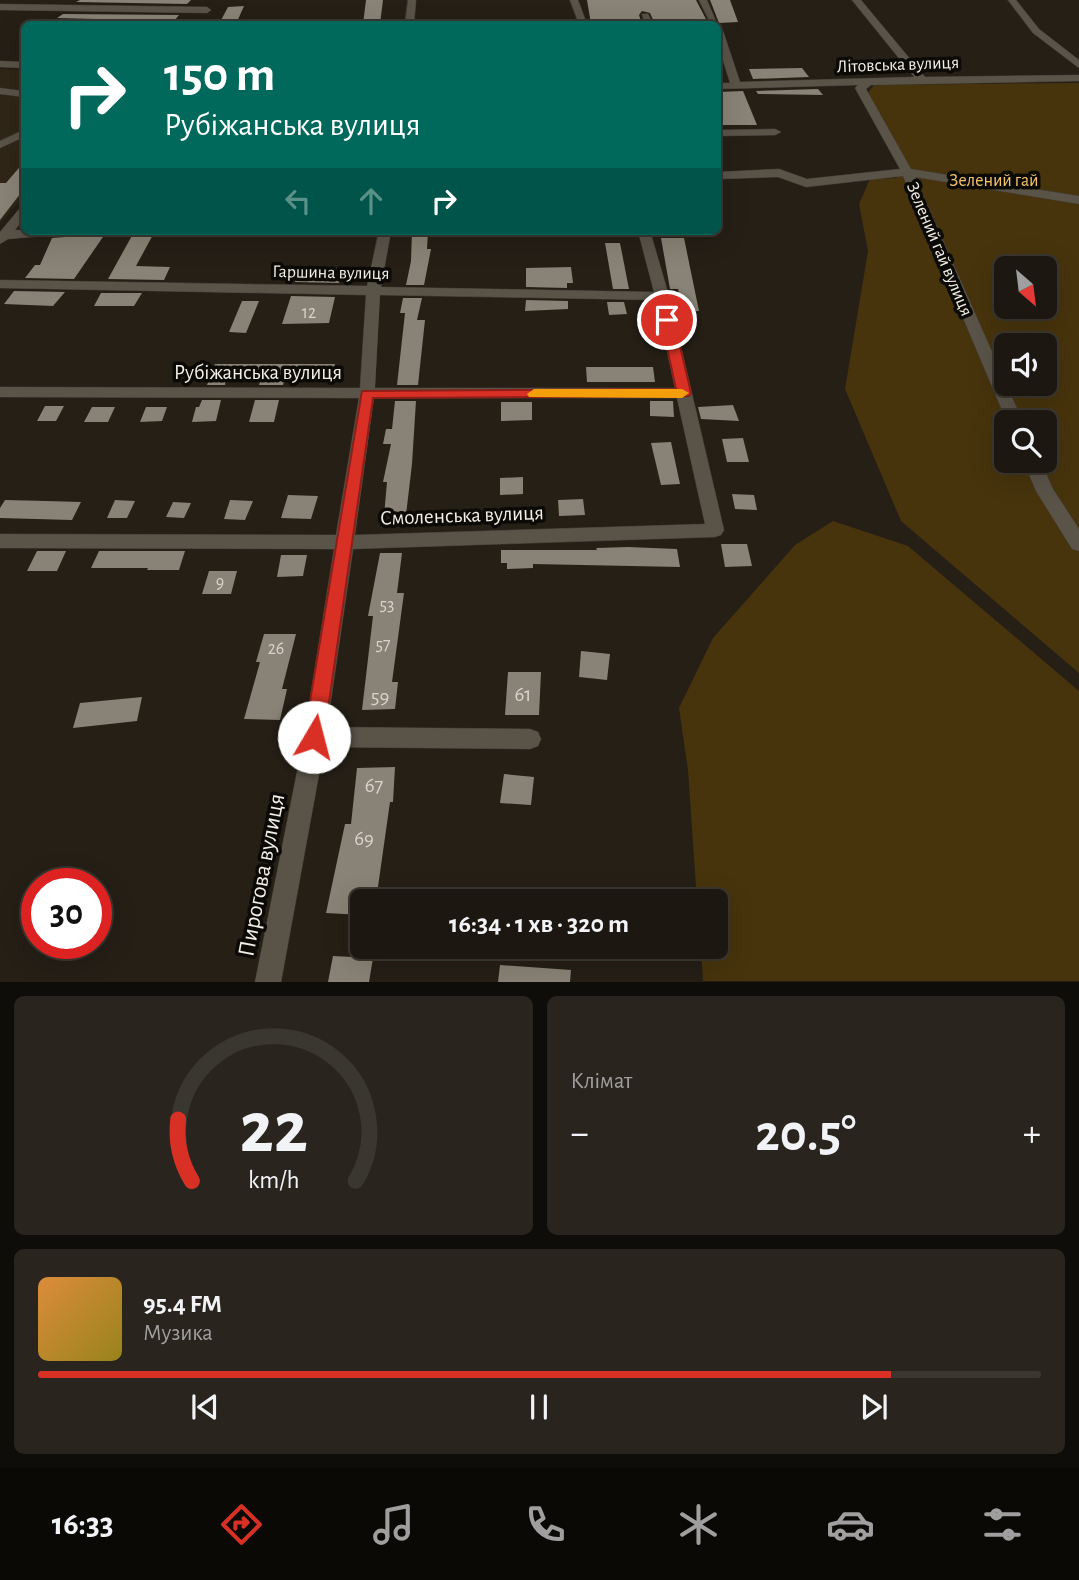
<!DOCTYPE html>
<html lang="uk">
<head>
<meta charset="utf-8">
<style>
  :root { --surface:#1c1710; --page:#29241e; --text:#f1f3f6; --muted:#a09f9f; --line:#3a3630; --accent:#d93025 }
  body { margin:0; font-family:"Alegreya Sans",sans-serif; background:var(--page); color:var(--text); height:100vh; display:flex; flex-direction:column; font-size:26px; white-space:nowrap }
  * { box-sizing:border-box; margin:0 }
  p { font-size:23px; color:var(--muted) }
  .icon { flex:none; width:38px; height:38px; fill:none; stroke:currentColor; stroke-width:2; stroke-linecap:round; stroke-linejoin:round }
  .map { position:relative; height:982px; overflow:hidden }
  .side { display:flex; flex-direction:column; gap:14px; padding:14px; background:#0f0d09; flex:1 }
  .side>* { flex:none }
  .guide { position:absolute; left:21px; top:21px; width:700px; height:214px; border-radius:10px; box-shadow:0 7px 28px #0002,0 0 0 2px var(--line); background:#00695c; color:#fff; overflow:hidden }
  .needle { width:46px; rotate:152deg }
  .controls { position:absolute; left:994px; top:256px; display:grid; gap:14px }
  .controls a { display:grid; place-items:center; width:63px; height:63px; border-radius:10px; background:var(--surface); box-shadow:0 7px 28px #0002,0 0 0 2px var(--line); font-size:35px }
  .speed { position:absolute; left:21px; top:868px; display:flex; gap:14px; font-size:35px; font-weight:700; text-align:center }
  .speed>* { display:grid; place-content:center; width:91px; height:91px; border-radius:50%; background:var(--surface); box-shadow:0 7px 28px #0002,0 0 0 2px var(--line); line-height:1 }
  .speed .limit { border:10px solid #d22; background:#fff; color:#111 }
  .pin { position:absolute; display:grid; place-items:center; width:60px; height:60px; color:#fff; margin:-30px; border:4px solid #fff; border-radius:50%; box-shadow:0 2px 7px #0007 }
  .me { position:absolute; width:77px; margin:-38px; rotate:8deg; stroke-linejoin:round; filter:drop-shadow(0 0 5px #0008) }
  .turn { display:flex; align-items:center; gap:24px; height:147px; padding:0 28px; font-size:32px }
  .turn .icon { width:91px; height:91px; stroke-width:2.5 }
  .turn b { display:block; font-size:49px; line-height:60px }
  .lanes { display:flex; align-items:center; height:66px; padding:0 28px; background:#0003; justify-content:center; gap:35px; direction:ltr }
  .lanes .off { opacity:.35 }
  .big { font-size:52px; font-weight:600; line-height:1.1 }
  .side .widget { flex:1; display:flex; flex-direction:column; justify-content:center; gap:10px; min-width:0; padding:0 24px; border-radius:10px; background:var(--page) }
  .side .dial { align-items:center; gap:0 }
  .dial svg { height:182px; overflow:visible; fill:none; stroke:var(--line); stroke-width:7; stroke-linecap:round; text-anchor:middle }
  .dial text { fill:var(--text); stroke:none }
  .song { display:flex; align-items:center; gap:21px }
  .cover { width:84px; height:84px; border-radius:10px; background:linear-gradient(135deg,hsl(30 70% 55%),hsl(50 70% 35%)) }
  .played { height:7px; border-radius:4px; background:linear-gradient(90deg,var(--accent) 85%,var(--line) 85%) }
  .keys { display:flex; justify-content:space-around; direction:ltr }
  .heat { display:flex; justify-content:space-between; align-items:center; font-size:38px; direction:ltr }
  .side .tiles { flex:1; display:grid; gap:14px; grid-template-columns:1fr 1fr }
  .widget:last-child { grid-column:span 2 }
  .trip { position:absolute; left:350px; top:889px; width:378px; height:70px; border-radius:10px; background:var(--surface); box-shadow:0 7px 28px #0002,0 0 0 2px var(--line); font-weight:600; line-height:70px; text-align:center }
  .menu { display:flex; height:112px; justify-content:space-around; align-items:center; background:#0b0906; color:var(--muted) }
  .menu .icon { width:49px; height:49px }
  .menu .selected { color:var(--accent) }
  .menu b { font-size:32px; color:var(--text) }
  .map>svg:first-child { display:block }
  .built { fill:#2f2617 }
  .green { fill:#47340d; fill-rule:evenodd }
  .building { fill:#898276 }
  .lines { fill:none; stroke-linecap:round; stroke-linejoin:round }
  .minor-casing { stroke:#403b35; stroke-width:1 }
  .minor { fill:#595348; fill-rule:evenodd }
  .route { fill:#d93025; stroke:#8d1f18; stroke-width:2 }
  .slow { fill:#f59e0b }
  .labels { text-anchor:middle; stroke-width:7; stroke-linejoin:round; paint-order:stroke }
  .far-street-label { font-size:18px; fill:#f2eee8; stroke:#0c0a06 }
  .far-park-label { font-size:18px; fill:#f3c46c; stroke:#0c0a06 }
  .number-label { font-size:18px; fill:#d8d3cc }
  .street-label { font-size:21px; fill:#f2eee8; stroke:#0c0a06 }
  .near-number-label { font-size:21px; fill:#d8d3cc }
  .near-street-label { font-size:24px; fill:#f2eee8; stroke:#0c0a06 }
</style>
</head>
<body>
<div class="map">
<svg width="1079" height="982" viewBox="0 0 1079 982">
  <rect width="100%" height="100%" fill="#251f16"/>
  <!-- built -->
  <path class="built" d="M0 69 24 70V196L0 223Z"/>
  <!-- green -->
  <g class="green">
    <path d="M1079 83V673L901 521 845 389 868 251 859 204 870 179 897 178 891 170 911 169 867 94 874 85ZM1006 268H1045V306H1006ZM1006 345H1045V383H1006ZM1006 422H1045V460H1006Z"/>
    <path d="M833 521 908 546 1079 691V981H703L701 947H716V901H697L688 770 679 708 713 638 795 545Z"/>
  </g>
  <!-- building -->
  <g class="building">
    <path d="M80 0H191L187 4 76 2Z"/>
    <path d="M366 0H383L380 24H363Z"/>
    <path d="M587 0H696L708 23 655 24 650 13 642 11 639 15 642 24H591Z"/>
    <path d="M710 0H730L738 22 719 23Z"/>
    <path d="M244 6 236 24H219L228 7Z"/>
    <path d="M63 14 179 15 174 21 57 18Z"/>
    <path d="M802 68 809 77 753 79 749 69Z"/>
    <path d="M818 89 823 95 758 94 756 91Z"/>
    <path d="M718 92 743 91 757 125H718Z"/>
    <path d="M24 162V189L0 220V183H6Z"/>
    <path d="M155 231 136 266 170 267 164 280 108 279 134 232Z"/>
    <path d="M412 231H428L427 249H431L424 285H406L411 261Z"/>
    <path d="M105 234 74 279 25 278 35 265H40L52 238Z"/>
    <path d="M661 238H684L699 311 684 312 678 289H670Z"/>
    <path d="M605 243H620L629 289H613Z"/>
    <path d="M571 267 573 283H567V288L526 287V268Z"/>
    <path d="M299 268 342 269 339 283 295 282Z"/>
    <path d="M14 291 65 292 53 306 4 304Z"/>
    <path d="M101 293H142L134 306H94Z"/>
    <path d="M291 296 335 297 329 323 282 324Z"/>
    <path d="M403 298H422L417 320H425L418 385H397L405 313H400Z"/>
    <path d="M526 300 568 301V309L525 311Z"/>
    <path d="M242 301H259L246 333 229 332Z"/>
    <path d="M607 302H624L627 314 609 315Z"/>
    <path d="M215 364H335L331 379H285L283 385H259L261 379 226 380 225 385H207Z"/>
    <path d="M586 367H653L655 382H587Z"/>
    <path d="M202 400H221L216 421 192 422 196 407H199Z"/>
    <path d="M255 400H279L274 422H249Z"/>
    <path d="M395 401H416L412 464 406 515 384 516 387 482H383L391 444H383L386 429H392Z"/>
    <path d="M650 401H673L674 417 650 416Z"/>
    <path d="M501 402H532V420L501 421Z"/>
    <path d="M733 405 739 421 701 419 698 407Z"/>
    <path d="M45 406H64L56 421H37Z"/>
    <path d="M92 407H115L108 422H84Z"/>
    <path d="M146 407H167L162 421 140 422Z"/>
    <path d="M743 438 749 462H727L722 439Z"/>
    <path d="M671 442 680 484 661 485 651 443Z"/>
    <path d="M523 477V494L500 495V478Z"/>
    <path d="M732 494 754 495 757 510 735 509Z"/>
    <path d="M288 495 318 496 311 519 281 518Z"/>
    <path d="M583 499 585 515 559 516 558 500Z"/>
    <path d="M5 500 46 501 81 502 72 520 0 518V508Z"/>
    <path d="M115 500 135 501 127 518H107Z"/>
    <path d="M230 500 253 501 245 520 224 519Z"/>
    <path d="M173 502 191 503 184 518 166 517Z"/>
    <path d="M721 544H747L752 566 725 567Z"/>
    <path d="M628 547 677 549 680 567 533 564V568L507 569V563H501V550H597L596 548Z"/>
    <path d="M37 551H66L57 571H27Z"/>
    <path d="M99 551H185L179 570H147L148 568H91Z"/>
    <path d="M380 553H402L397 593H404L392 682H398L395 709 362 710 373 616H368Z"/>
    <path d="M281 555H307L303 576 277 577Z"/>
    <path d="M209 571H237L231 594H202Z"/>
    <path d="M264 634H296L282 689H287L280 720 244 719 260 662H256Z"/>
    <path d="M581 651 610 654 607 680 579 677Z"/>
    <path d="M508 672H541L539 715H505Z"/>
    <path d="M142 697 137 721 73 728 80 703Z"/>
    <path d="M395 767 393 802H390L376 901H362V915L326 913 345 824H351L357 768Z"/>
    <path d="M504 774 534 777 531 805 500 803Z"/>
    <path d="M333 956 373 958 369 982H328Z"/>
    <path d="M500 965 571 970 570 982H498Z"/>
  </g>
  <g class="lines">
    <!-- minor casing -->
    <g class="minor-casing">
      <g id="minor">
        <path d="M408 0H416L414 24H405Z"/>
        <path d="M570 0H578L587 24H579Z"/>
        <path d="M699 0H707L718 26 711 24Z"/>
        <path d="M852 0H861L925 77 1079 75V81L871 85 866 89 911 169 1079 196V204L915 177 1023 422H1007L903 176 806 187 778 177 718 179V172L779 169 807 179 900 169 855 88 858 85 718 89V83H730L718 44V28L723 31 740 82 914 77Z"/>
        <path d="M1008 0H1016L1039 29 1079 60V68L1033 33Z"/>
        <path d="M0 4 207 7 211 10 207 13 0 10Z"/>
        <path d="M642 14H648L653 24H645Z"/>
        <path d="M0 61 24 62V68L0 67Z"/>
        <path d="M0 88 24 91V97L0 94Z"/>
        <path d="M24 130V137L0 148V141Z"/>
        <path d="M718 130 775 129 781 132 775 135 718 136Z"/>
        <path d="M24 207V218L15 230 60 231 54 235 8 239 0 244V232L20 208Z"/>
        <path d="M379 231H391L381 287 654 292 638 231H650L669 296 724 530 721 535 715 537 353 549 327 727 530 729 538 732 541 739 538 746 530 749 324 747 281 982H255L304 737 334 549 0 548V534L336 535 359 398 0 397V387L360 388 366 295 0 288V280L367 286ZM380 295 656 300 675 388H375ZM374 398H677L705 524 355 535Z"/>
        <path d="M1023 460H1040L1053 489 1079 529V551L1072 549 1036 491Z"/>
      </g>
    </g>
    <!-- minor -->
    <use href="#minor" class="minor"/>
  </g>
  <!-- route -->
  <path class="route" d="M667 316 674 320 691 393 689 396 373 398 324 737 322 743 314 746 307 743 304 737 362 391 676 389 661 320Z"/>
  <!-- slow -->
  <path class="slow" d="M534 389H682L689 393 682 398 529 397 527 394Z"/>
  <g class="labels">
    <!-- far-street labels -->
    <g class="far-street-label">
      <text transform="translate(898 64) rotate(-2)" y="6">Літовська вулиця</text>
      <text transform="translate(940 249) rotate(67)" y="6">Зелений гай вулиця</text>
      <text transform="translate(331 272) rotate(1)" y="6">Гаршина вулиця</text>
    </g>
    <!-- far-park labels -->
    <g class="far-park-label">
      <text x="994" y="186">Зелений гай</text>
    </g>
    <!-- number labels -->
    <g class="number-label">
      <text x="309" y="318">12</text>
      <text x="220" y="588">9</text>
      <text x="387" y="610">53</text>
      <text x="383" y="650">57</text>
      <text x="276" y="654">26</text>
    </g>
    <!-- street labels -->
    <g class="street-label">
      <text x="258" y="379">Рубіжанська вулиця</text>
      <text transform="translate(462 515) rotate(-2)" y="7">Смоленська вулиця</text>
    </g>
    <!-- near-number labels -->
    <g class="near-number-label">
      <text x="523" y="701">61</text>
      <text x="380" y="703">59</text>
      <text x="374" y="792">67</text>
      <text x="364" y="845">69</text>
    </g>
    <!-- near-street labels -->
    <g class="near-street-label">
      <text transform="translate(261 875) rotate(-79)" y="8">Пирогова вулиця</text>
    </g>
  </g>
</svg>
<div class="controls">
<a><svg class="needle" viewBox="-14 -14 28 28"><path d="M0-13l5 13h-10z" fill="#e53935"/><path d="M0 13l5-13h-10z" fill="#a09f9f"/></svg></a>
<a><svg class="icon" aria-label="sound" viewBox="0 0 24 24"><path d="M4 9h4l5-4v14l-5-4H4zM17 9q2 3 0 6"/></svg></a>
<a><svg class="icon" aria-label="search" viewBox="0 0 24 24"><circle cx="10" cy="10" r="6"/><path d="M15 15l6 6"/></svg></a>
</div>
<div class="speed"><div class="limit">30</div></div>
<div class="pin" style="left:667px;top:320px;background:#d93025"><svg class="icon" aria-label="arrive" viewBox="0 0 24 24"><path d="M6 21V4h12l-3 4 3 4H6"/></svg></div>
<svg class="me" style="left:314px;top:737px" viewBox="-20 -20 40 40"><circle r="19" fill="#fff"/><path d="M0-13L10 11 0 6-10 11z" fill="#d93025"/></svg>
<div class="trip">16:34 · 1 хв · 320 m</div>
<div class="guide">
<div class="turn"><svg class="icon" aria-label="right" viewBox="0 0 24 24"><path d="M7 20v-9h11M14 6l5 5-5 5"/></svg><div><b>150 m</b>Рубіжанська вулиця</div></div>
<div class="lanes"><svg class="icon off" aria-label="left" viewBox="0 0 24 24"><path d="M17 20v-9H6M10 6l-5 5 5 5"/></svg><svg class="icon off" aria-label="ahead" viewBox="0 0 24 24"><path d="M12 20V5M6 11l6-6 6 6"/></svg><svg class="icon" aria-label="right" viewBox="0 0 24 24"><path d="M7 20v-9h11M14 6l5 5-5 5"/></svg></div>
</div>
</div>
<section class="side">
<div class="tiles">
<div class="widget dial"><svg viewBox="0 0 100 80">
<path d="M14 69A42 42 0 1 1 86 69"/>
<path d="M14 69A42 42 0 0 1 8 42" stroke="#d93025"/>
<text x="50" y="56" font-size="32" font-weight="700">22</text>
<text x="50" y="72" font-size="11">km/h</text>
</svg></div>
<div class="widget"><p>Клімат</p>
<div class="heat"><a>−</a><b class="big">20.5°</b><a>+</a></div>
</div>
<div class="widget">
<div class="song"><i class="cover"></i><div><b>95.4 FM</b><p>Музика</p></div></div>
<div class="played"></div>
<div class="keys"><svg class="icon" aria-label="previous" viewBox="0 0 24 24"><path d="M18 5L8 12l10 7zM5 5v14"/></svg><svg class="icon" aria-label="pause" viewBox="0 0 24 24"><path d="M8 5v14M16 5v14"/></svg><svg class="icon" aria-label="next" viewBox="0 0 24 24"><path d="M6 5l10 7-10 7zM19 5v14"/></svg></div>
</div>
</div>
</section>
<nav class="menu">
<b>16:33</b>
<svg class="icon selected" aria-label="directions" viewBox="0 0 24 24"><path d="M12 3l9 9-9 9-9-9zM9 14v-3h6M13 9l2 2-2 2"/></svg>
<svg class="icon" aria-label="music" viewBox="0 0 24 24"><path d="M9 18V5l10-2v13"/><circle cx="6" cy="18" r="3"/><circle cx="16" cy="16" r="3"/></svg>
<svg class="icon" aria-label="phone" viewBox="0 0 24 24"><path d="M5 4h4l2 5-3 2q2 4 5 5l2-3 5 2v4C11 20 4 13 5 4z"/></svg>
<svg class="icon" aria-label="climate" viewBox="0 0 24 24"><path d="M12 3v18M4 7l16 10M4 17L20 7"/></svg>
<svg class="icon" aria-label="car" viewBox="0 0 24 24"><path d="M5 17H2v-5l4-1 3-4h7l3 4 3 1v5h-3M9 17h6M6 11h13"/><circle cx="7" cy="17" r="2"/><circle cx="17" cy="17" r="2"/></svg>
<svg class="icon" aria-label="filters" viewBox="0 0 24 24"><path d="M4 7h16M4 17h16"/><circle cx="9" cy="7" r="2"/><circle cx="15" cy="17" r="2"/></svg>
</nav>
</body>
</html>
